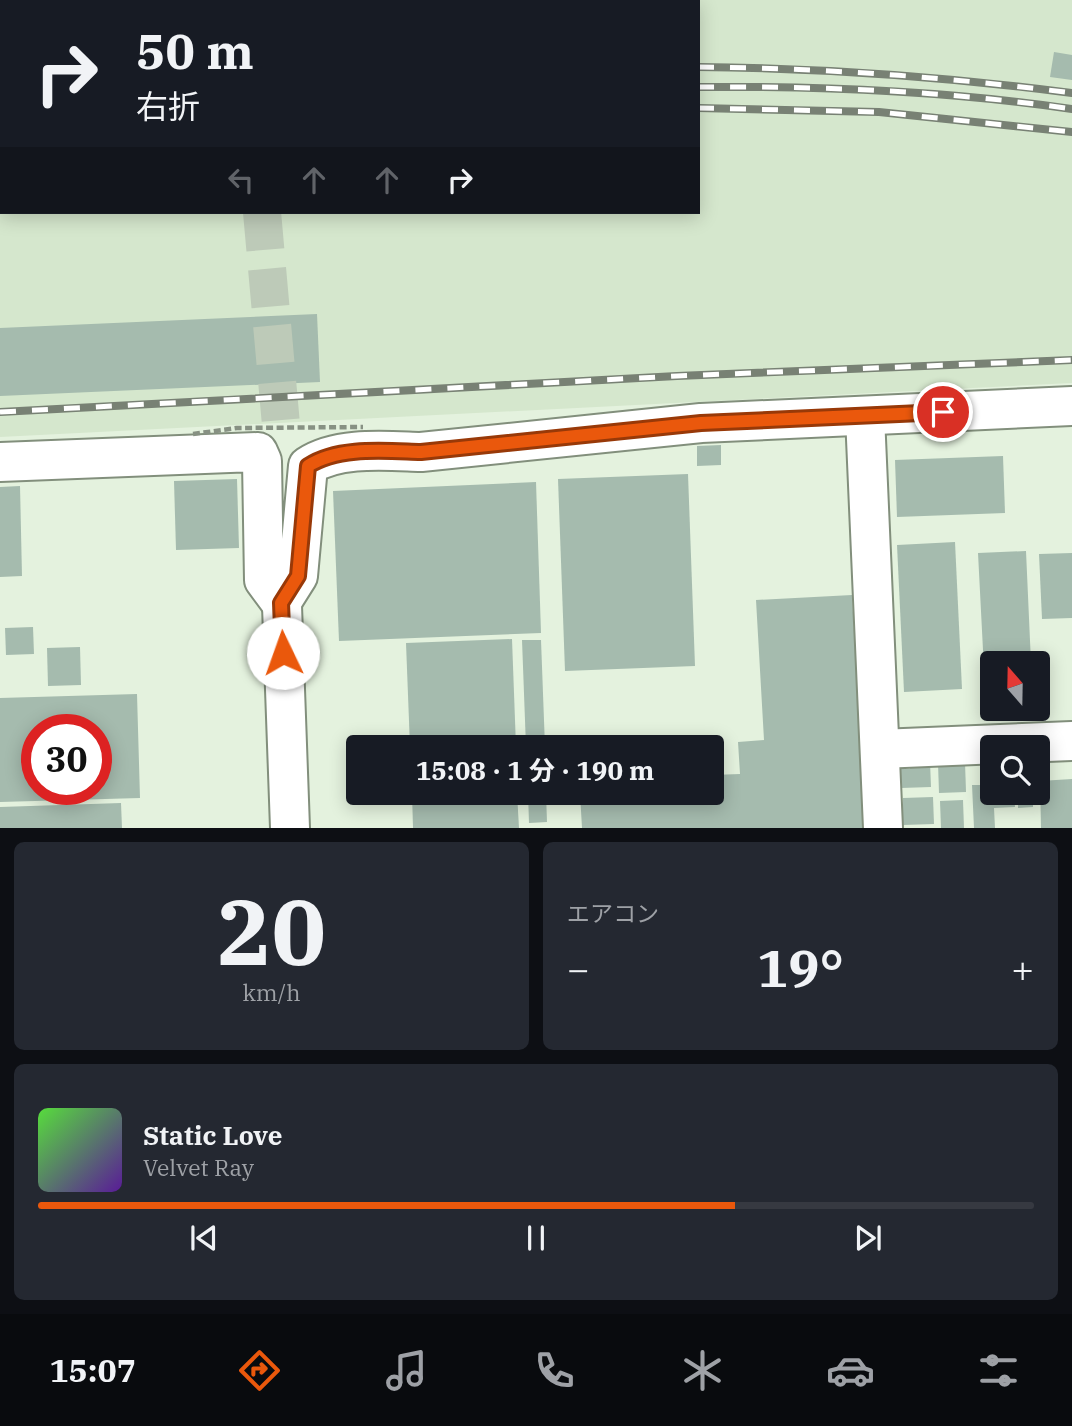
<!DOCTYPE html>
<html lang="ja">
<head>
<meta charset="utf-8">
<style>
  :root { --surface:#171b24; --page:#242831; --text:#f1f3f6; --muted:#9ea1a6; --line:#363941; --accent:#ea580c }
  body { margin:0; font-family:"IBM Plex Serif","Noto Sans JP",serif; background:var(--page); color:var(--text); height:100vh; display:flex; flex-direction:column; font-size:26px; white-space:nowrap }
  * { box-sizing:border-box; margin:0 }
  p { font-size:23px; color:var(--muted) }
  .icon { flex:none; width:38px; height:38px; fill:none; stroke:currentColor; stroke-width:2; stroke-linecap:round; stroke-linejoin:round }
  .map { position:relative; height:828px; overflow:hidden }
  .panel { display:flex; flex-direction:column; gap:14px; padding:14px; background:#0d0f14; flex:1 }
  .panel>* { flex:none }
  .top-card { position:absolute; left:0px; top:0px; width:700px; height:214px; box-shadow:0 4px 18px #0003; background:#171b24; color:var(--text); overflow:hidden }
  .needle { width:46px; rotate:340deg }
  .tools { position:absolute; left:980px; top:651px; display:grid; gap:14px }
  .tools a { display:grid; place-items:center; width:70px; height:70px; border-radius:7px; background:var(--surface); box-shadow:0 4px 18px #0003; font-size:35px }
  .speed { position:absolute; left:21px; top:714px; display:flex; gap:14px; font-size:35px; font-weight:700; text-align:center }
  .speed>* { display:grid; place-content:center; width:91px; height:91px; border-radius:50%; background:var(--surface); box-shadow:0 4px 18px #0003; line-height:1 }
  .speed .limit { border:10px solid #d22; background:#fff; color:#111 }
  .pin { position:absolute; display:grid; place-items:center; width:60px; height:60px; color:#fff; margin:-30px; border:4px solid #fff; border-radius:50%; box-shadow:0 2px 7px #0007 }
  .me { position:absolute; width:77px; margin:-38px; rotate:357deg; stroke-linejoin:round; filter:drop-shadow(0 0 5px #0008) }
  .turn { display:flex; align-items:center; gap:24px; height:147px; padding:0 21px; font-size:32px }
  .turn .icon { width:91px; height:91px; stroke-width:2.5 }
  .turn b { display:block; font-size:49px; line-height:60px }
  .lanes { display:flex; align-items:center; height:66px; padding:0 21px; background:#0003; justify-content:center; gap:35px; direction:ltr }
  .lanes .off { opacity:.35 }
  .big { font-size:52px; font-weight:700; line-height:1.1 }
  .panel .widget { flex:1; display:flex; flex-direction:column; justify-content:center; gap:10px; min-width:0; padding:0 24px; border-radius:10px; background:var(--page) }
  .panel .dial { align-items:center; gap:0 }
  .dial b { font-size:91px; line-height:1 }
  .song { display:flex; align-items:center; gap:21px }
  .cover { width:84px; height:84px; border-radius:10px; background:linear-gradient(135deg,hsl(110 70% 55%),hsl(270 70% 35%)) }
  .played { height:7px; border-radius:4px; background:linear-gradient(90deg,var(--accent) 70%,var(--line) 70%) }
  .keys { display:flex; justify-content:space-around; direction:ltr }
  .heat { display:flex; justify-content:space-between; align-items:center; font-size:38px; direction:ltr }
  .panel .tiles { flex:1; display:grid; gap:14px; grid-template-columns:1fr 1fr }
  .widget:last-child { grid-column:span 2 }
  .trip { position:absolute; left:346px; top:735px; width:378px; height:70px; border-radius:7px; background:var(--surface); box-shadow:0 4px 18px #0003; font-weight:700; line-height:70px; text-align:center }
  .tab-bar { display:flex; height:112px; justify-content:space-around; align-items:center; background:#090b0e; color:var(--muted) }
  .tab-bar .icon { width:49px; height:49px }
  .tab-bar .current { color:var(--accent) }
  .tab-bar b { font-size:32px; color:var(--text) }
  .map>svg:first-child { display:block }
  .built { fill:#d5e7cd; fill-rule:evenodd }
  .building { fill:#a5bbae; fill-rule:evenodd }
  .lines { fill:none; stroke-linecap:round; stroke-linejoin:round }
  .minor-tunnel { stroke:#bdcab8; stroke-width:38; stroke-dasharray:38 19; stroke-linecap:butt }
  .minor-casing { stroke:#828f7c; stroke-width:42 }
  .minor { stroke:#fff; stroke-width:38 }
  .rail-casing { stroke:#788174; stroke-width:8 }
  .rail { stroke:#fff; stroke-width:5; stroke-dasharray:16; stroke-linecap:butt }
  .path-bridge { stroke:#879183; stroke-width:4.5; stroke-dasharray:7 3.5; stroke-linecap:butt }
  .route-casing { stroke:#983908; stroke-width:18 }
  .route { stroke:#ea580c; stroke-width:12 }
</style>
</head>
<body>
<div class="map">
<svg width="1072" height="828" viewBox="0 0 1072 828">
  <rect width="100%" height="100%" fill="#e4f2de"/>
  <!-- built -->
  <path class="built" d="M0 0H1072V383L0 437ZM2 2H698V212H2Z"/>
  <!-- building -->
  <g class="building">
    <path d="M1054 52 1072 55V80L1050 77Z"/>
    <path d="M317 314 320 382 0 396V328Z"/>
    <path d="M721 445V465L697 466V446Z"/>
    <path d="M1003 456 1005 513 897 517 895 460Z"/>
    <path d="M688 474 695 666 565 671 558 479Z"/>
    <path d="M237 479 239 548 176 550 174 481Z"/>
    <path d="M536 482 541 633 339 641 333 491Z"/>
    <path d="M20 486 22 576 0 577V487Z"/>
    <path d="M955 542 962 689 904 692 897 545Z"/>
    <path d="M1026 551 1031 663H992V689H985L978 553Z"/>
    <path d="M1072 553V618L1042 619 1039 554Z"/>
    <path d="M852 595 865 828H582L580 793H712V775L740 774 738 742 764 740 756 600Z"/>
    <path d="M33 627 34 654 6 655 5 628Z"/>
    <path d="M512 639 516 747H410L406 643Z"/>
    <path d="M522 640H541L545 747H526Z"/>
    <path d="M80 647 81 685 48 686 47 648Z"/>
    <path d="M137 694 140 798 0 802V698ZM37 730H96V789H37Z"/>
    <path d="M930 761 931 787 901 788 900 769H910L909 762Z"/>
    <path d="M965 762 966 792 939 793 938 763Z"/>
    <path d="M987 764H992V793H1014L1015 807 994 808 995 828H974L972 785H988Z"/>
    <path d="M1072 779V828H1041L1040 781Z"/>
    <path d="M412 793H517L519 828H413Z"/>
    <path d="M528 793H546L547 822 529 823Z"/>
    <path d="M1018 793H1033V807L1018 808Z"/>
    <path d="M933 797 934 824 903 825V798Z"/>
    <path d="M963 800 964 828H941L940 801Z"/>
    <path d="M121 803 122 828H0V807Z"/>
  </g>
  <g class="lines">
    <!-- minor-tunnel -->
    <g class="minor-tunnel">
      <path d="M244 0V2"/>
      <path d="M262 212 282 436"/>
    </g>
    <!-- minor casing -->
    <g class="minor-casing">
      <g id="minor">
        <path d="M865 416 883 828"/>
        <path d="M0 462 258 452 262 461 264 580 281 603 298 576 308 466C338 446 387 451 421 452L701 423 1072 406"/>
        <path d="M281 578 290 828"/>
        <path d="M880 749 1072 741"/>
      </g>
    </g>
    <!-- minor -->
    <use href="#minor" class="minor"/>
    <!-- rail casing -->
    <g class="rail-casing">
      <g id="rail">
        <path d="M698 67C823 68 948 77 1072 93"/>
        <path d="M698 87C824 86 948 91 1072 109"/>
        <path d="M0 92H2"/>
        <path d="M698 108 879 112 1072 132"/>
        <path d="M0 118H2"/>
        <path d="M0 140H2"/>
        <path d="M0 412 677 376 1072 360"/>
      </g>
    </g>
    <!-- rail -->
    <use href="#rail" class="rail"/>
    <!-- path-bridge -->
    <path class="path-bridge" d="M193 434 237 428 363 427"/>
  </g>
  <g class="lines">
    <!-- route casing -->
    <g class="route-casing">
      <path id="route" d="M283 653 281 603 298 576 308 466C338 446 386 451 421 452L701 423 943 412"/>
    </g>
    <!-- route -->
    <use href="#route" class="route"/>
  </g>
</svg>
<div class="tools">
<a><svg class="needle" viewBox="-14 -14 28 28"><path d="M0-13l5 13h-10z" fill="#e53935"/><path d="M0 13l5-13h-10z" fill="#9ea1a6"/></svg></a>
<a><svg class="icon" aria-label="search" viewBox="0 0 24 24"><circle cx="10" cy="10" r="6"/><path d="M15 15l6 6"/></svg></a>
</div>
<div class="speed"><div class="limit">30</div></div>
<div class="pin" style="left:943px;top:412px;background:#d93025"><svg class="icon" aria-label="arrive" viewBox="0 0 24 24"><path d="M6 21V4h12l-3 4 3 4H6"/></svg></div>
<svg class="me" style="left:283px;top:653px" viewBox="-20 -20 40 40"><circle r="19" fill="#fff"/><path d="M0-13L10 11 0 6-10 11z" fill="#ea580c"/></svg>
<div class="trip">15:08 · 1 分 · 190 m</div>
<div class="top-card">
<div class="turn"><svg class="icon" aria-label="right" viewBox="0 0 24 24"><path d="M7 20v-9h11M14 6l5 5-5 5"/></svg><div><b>50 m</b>右折</div></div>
<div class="lanes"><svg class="icon off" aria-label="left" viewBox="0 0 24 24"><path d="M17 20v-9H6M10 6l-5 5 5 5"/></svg><svg class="icon off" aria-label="ahead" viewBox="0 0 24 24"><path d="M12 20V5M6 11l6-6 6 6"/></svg><svg class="icon off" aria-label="ahead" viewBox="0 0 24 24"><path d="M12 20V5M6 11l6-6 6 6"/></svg><svg class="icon" aria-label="right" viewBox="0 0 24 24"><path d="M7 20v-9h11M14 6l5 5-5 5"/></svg></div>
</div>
</div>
<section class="panel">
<div class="tiles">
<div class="widget dial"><b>20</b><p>km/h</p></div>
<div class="widget"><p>エアコン</p>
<div class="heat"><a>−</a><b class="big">19°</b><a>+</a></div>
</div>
<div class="widget">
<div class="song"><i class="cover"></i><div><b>Static Love</b><p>Velvet Ray</p></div></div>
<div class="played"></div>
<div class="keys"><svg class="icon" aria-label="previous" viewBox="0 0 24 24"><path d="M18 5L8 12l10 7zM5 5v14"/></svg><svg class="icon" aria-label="pause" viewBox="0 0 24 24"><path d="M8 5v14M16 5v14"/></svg><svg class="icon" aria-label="next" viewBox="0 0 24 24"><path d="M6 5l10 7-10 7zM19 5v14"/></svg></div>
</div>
</div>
</section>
<nav class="tab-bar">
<b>15:07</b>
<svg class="icon current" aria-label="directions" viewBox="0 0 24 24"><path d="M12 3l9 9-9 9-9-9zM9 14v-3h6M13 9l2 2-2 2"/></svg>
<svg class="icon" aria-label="music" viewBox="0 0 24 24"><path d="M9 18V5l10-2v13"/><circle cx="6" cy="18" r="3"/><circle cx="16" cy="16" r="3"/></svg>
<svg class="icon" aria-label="phone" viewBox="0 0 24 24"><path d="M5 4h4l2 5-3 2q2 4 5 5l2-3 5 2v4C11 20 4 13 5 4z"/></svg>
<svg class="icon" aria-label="climate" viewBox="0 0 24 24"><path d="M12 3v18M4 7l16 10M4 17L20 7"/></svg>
<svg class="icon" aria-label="car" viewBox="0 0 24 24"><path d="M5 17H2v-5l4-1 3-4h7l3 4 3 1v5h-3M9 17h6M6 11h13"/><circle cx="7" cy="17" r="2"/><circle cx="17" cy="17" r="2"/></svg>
<svg class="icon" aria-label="filters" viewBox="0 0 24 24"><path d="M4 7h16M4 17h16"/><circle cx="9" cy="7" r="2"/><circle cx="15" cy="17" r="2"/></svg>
</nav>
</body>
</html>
